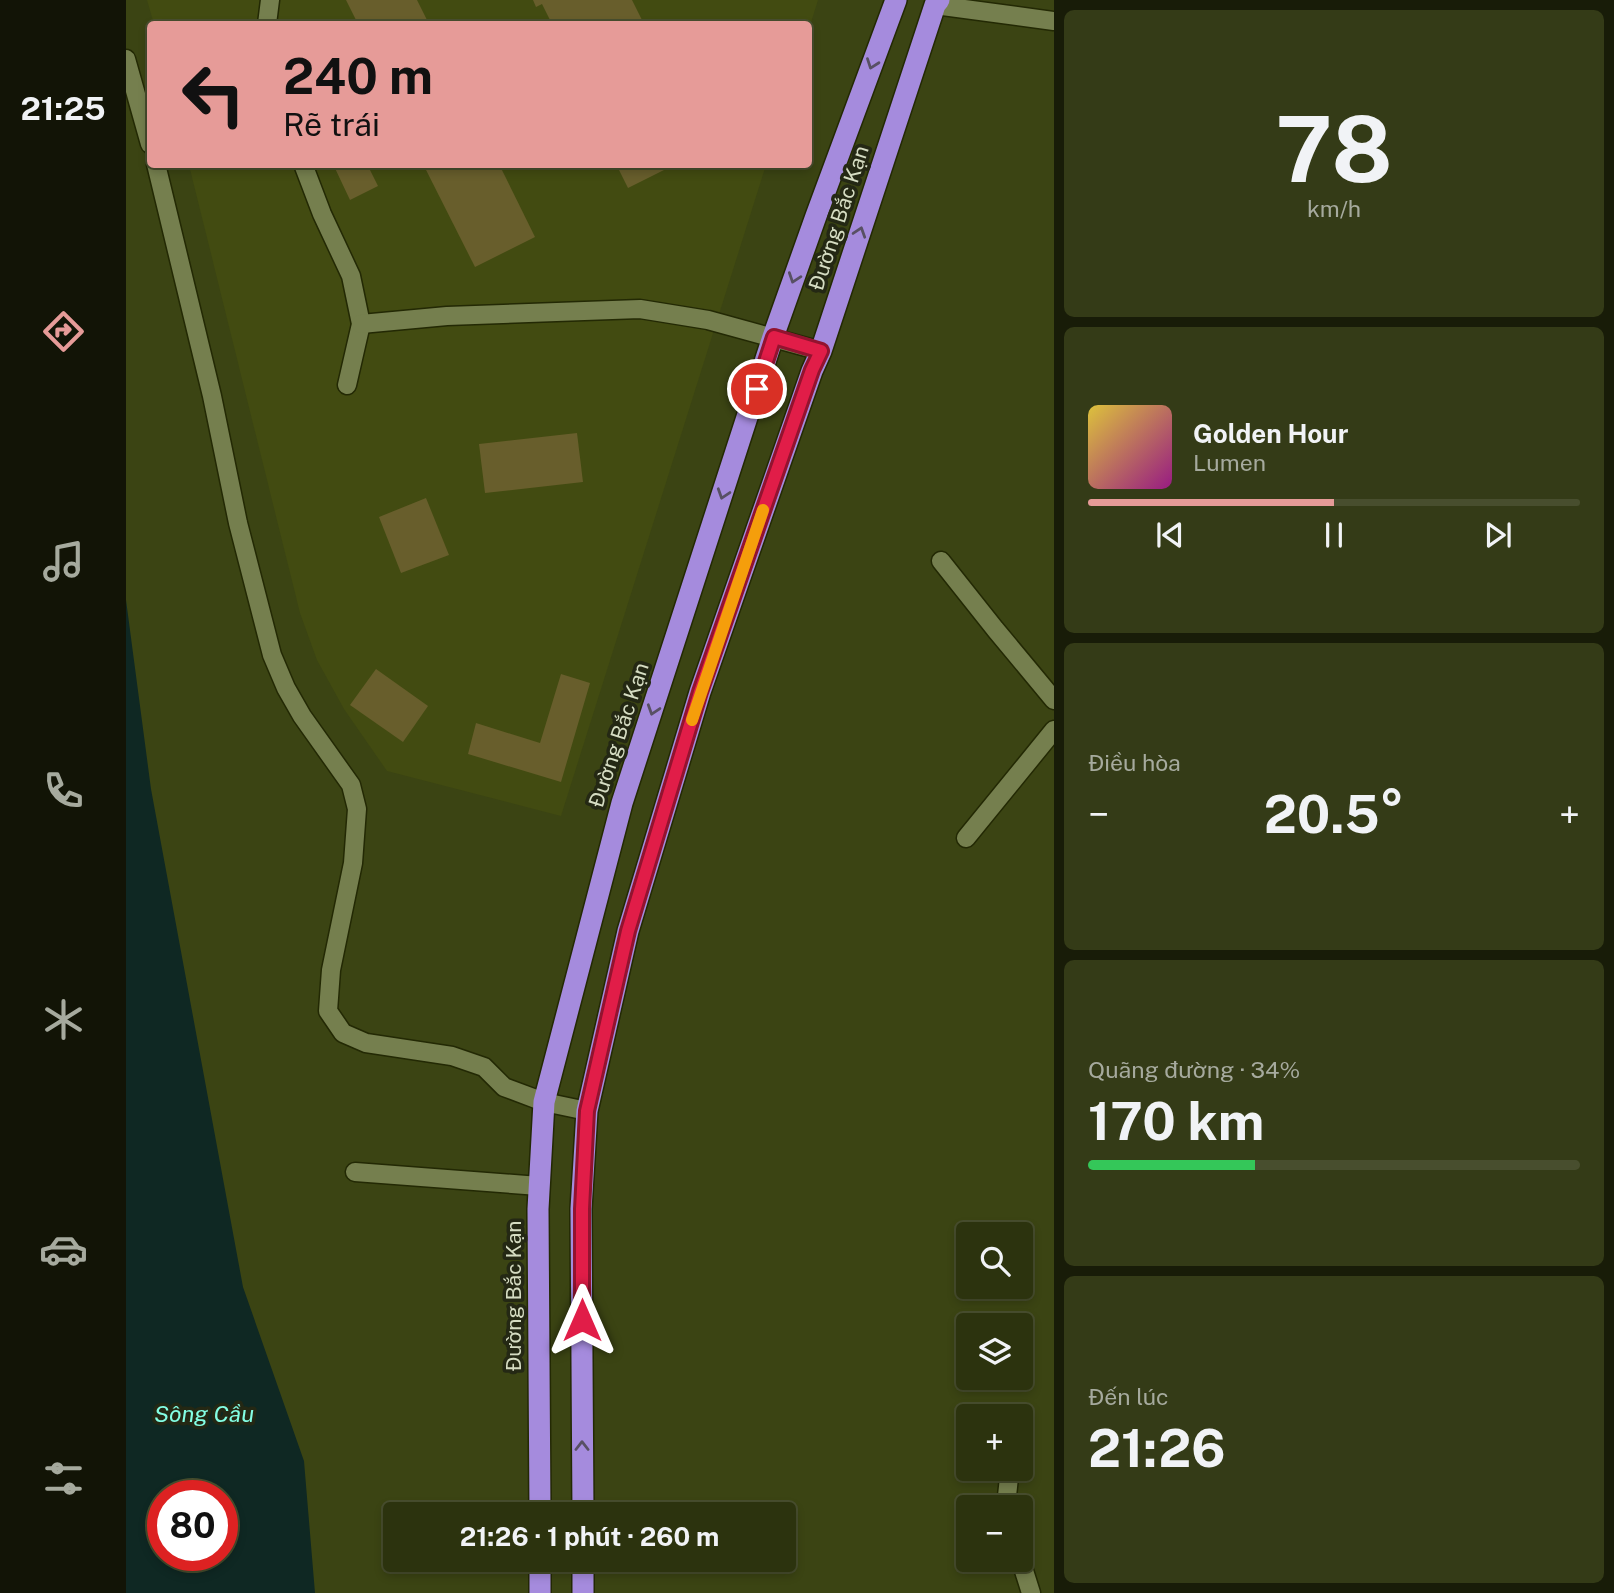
<!DOCTYPE html>
<html lang="vi">
<head>
<meta charset="utf-8">
<style>
  :root { --surface:#2c330e; --page:#343b17; --text:#f1f3f6; --muted:#a6aa9e; --line:#484e2e; --accent:#e69b98 }
  body { margin:0; font-family:"Public Sans",sans-serif; background:var(--page); color:var(--text); height:100vh; display:flex; flex-direction:column; font-size:26px; white-space:nowrap }
  * { box-sizing:border-box; margin:0 }
  p { font-size:23px; color:var(--muted) }
  .icon { flex:none; width:38px; height:38px; fill:none; stroke:currentColor; stroke-width:2; stroke-linecap:round; stroke-linejoin:round }
  .map { position:relative; flex:1; overflow:hidden }
  .details { display:flex; flex-direction:column; gap:10px; padding:10px; background:#181c08; width:560px }
  .details>* { flex:none }
  .banner { position:absolute; left:21px; top:21px; width:665px; height:147px; border-radius:7px; box-shadow:0 4px 10px #0003,0 0 0 2px var(--line); background:#e69b98; color:#111; overflow:hidden }
  .tools { position:absolute; left:830px; top:1222px; display:grid; gap:14px }
  .tools a { display:grid; place-items:center; width:77px; height:77px; border-radius:7px; background:var(--surface); box-shadow:0 4px 10px #0003,0 0 0 2px var(--line); font-size:35px }
  .speed { position:absolute; left:21px; top:1480px; display:flex; gap:14px; font-size:35px; font-weight:700; text-align:center }
  .speed>* { display:grid; place-content:center; width:91px; height:91px; border-radius:50%; background:var(--surface); box-shadow:0 4px 10px #0003,0 0 0 2px var(--line); line-height:1 }
  .speed .limit { border:10px solid #d22; background:#fff; color:#111 }
  .pin { position:absolute; display:grid; place-items:center; width:60px; height:60px; color:#fff; margin:-30px; border:4px solid #fff; border-radius:50%; box-shadow:0 2px 7px #0007 }
  .me { position:absolute; width:77px; margin:-38px; rotate:0deg; stroke-linejoin:round; filter:drop-shadow(0 0 5px #0008) }
  .turn { display:flex; align-items:center; gap:24px; height:147px; padding:0 21px; font-size:32px }
  .turn .icon { width:91px; height:91px; stroke-width:2.5 }
  .turn b { display:block; font-size:49px; line-height:60px }
  .big { font-size:52px; font-weight:700; line-height:1.1 }
  .details .widget { flex:1; display:flex; flex-direction:column; justify-content:center; gap:10px; min-width:0; padding:0 24px; border-radius:10px; background:var(--page) }
  .details .dial { align-items:center; gap:0 }
  .dial b { font-size:91px; line-height:1 }
  .song { display:flex; align-items:center; gap:21px }
  .cover { width:84px; height:84px; border-radius:10px; background:linear-gradient(135deg,hsl(50 70% 55%),hsl(310 70% 35%)) }
  .played { height:7px; border-radius:4px; background:linear-gradient(90deg,var(--accent) 50%,var(--line) 50%) }
  .keys { display:flex; justify-content:space-around; direction:ltr }
  .heat { display:flex; justify-content:space-between; align-items:center; font-size:38px; direction:ltr }
  .charge { height:10px; border-radius:5px; background:linear-gradient(90deg,#34c759 34%,var(--line) 0) }
  .trip { position:absolute; left:257px; top:1502px; width:413px; height:70px; border-radius:7px; background:var(--surface); box-shadow:0 4px 10px #0003,0 0 0 2px var(--line); font-weight:700; line-height:70px; text-align:center }
  main { display:flex; flex:1; min-height:0 }
  .tab-bar { display:flex; flex-direction:column; width:126px; justify-content:space-around; align-items:center; background:#121406; color:var(--muted) }
  .tab-bar .icon { width:49px; height:49px }
  .tab-bar .current { color:var(--accent) }
  .tab-bar b { font-size:32px; color:var(--text) }
  .map>svg:first-child { display:block }
  .built { fill:#424b11 }
  .water { fill:#0f2823; fill-rule:evenodd }
  .building { fill:#685e2c }
  .lines { fill:none; stroke-linecap:round; stroke-linejoin:round }
  .minor-casing { stroke:#232904; stroke-width:21 }
  .highway-casing { stroke:#232904; stroke-width:24 }
  .minor { stroke:#757f4e; stroke-width:18 }
  .highway { stroke:#a58bdd; stroke-width:21 }
  .oneway { stroke:#585064 }
  .route-casing { stroke:#92132f; stroke-width:18 }
  .route { stroke:#e11d48; stroke-width:12 }
  .slow { stroke:#f59e0b; stroke-width:12 }
  .labels { text-anchor:middle; stroke-width:7; stroke-linejoin:round; paint-order:stroke }
  .street-label { font-size:21px; fill:#d5dcc2; stroke:#242814 }
  .water-label { font-size:23px; font-style:italic; fill:#83fee4; stroke:#242814 }
</style>
</head>
<body>
<main>
<nav class="tab-bar">
<b>21:25</b>
<svg class="icon current" aria-label="directions" viewBox="0 0 24 24"><path d="M12 3l9 9-9 9-9-9zM9 14v-3h6M13 9l2 2-2 2"/></svg>
<svg class="icon" aria-label="music" viewBox="0 0 24 24"><path d="M9 18V5l10-2v13"/><circle cx="6" cy="18" r="3"/><circle cx="16" cy="16" r="3"/></svg>
<svg class="icon" aria-label="phone" viewBox="0 0 24 24"><path d="M5 4h4l2 5-3 2q2 4 5 5l2-3 5 2v4C11 20 4 13 5 4z"/></svg>
<svg class="icon" aria-label="climate" viewBox="0 0 24 24"><path d="M12 3v18M4 7l16 10M4 17L20 7"/></svg>
<svg class="icon" aria-label="car" viewBox="0 0 24 24"><path d="M5 17H2v-5l4-1 3-4h7l3 4 3 1v5h-3M9 17h6M6 11h13"/><circle cx="7" cy="17" r="2"/><circle cx="17" cy="17" r="2"/></svg>
<svg class="icon" aria-label="filters" viewBox="0 0 24 24"><path d="M4 7h16M4 17h16"/><circle cx="9" cy="7" r="2"/><circle cx="15" cy="17" r="2"/></svg>
</nav>
<div class="map">
<svg width="928" height="1593" viewBox="0 0 928 1593">
  <rect width="100%" height="100%" fill="#3b4413"/>
  <!-- built -->
  <g class="built">
    <path d="M21 0H692L683 29 682 24H28Z"/>
    <path d="M63 165H640L435 816 261 771 218 709 191 660 174 613Z"/>
  </g>
  <!-- water -->
  <path class="water" d="M0 600 25 789 117 1287 178 1461 189 1593H0ZM37 1496H96V1556H37Z"/>
  <!-- building -->
  <g class="building">
    <path d="M220 0H291L303 24H232Z"/>
    <path d="M407 0H506L518 24H426L416 4 410 7Z"/>
    <path d="M207 164H250L243 168 252 186 224 200Z"/>
    <path d="M297 164H373L409 237 349 267Z"/>
    <path d="M490 164H550L502 188Z"/>
    <path d="M451 433 457 482 359 493 353 444Z"/>
    <path d="M300 498 323 555 275 573 253 517Z"/>
    <path d="M250 669 302 706 277 742 224 705Z"/>
    <path d="M435 674 464 683 435 782 342 754 350 723 414 743Z"/>
  </g>
  <g class="lines">
    <!-- minor casing -->
    <g class="minor-casing">
      <g id="minor">
        <path d="M809 5 928 21"/>
        <path d="M141 24 144 0"/>
        <path d="M0 59 24 144"/>
        <path d="M30 164 86 396 112 523 146 655 160 688 176 716 225 785 231 809 227 863 205 970 202 1011 217 1033 240 1043 326 1056 358 1067 378 1087 418 1102 461 1111"/>
        <path d="M177 164 196 214 225 276 235 324 221 385"/>
        <path d="M235 324 321 316 514 309 582 320 695 351"/>
        <path d="M815 561 869 629 928 700"/>
        <path d="M840 838 928 730"/>
        <path d="M229 1172 413 1186"/>
        <path d="M882 1507 881 1496 884 1468"/>
        <path d="M894 1558 905 1593"/>
      </g>
    </g>
    <!-- highway casing -->
    <g class="highway-casing">
      <g id="highway">
        <path d="M414 1514 412 1209 418 1102 496 803 647 337 690 216 770 0"/>
        <path d="M457 1514 455 1209 461 1111 502 931 574 692 686 371 695 351 809 5 813 0"/>
        <path d="M414 1559V1593"/>
        <path d="M457 1559V1593"/>
      </g>
    </g>
    <!-- minor -->
    <use href="#minor" class="minor"/>
    <!-- highway -->
    <use href="#highway" class="highway"/>
  </g>
  <!-- one-way arrows -->
  <defs><path id="oneway-chevron" d="M-2-3.5L2.5 0L-2 3.5" fill="none" stroke-width="1.6" stroke-linecap="round" stroke-linejoin="round" transform="scale(1.75)"/></defs>
  <g class="oneway">
    <use href="#oneway-chevron" transform="translate(746 64) rotate(110)"/>
    <use href="#oneway-chevron" transform="translate(734 232) rotate(-72)"/>
    <use href="#oneway-chevron" transform="translate(668 278) rotate(109)"/>
    <use href="#oneway-chevron" transform="translate(597 494) rotate(108)"/>
    <use href="#oneway-chevron" transform="translate(527 710) rotate(108)"/>
    <use href="#oneway-chevron" transform="translate(456 1446) rotate(-90)"/>
  </g>
  <g class="lines">
    <!-- route casing -->
    <g class="route-casing">
      <path id="route" d="M456 1320V1209L461 1111 502 931 574 692 686 370 695 351 648 337 631 389"/>
    </g>
    <!-- route -->
    <use href="#route" class="route"/>
    <!-- slow -->
    <path class="slow" d="M566 720 637 510"/>
  </g>
  <g class="labels">
    <!-- street labels -->
    <g class="street-label">
      <text transform="translate(713 218) rotate(-72)" y="7">Đường Bắc Kạn</text>
      <text transform="translate(493 735) rotate(-72)" y="7">Đường Bắc Kạn</text>
      <text transform="translate(388 1296) rotate(-90)" y="7">Đường Bắc Kạn</text>
    </g>
    <!-- water labels -->
    <g class="water-label">
      <text x="78" y="1422">Sông Cầu</text>
    </g>
  </g>
</svg>
<div class="tools">
<a><svg class="icon" aria-label="search" viewBox="0 0 24 24"><circle cx="10" cy="10" r="6"/><path d="M15 15l6 6"/></svg></a>
<a><svg class="icon" aria-label="layers" viewBox="0 0 24 24"><path d="M12 4l9 5-9 5-9-5zM3 14l9 5 9-5"/></svg></a>
<a>+</a>
<a>−</a>
</div>
<div class="speed"><div class="limit">80</div></div>
<div class="pin" style="left:631px;top:389px;background:#d93025"><svg class="icon" aria-label="arrive" viewBox="0 0 24 24"><path d="M6 21V4h12l-3 4 3 4H6"/></svg></div>
<svg class="me" style="left:456px;top:1320px" viewBox="-20 -20 40 40"><path d="M0-17L14 15 0 8-14 15z" fill="#e11d48" stroke="#fff" stroke-width="4"/></svg>
<div class="trip">21:26 · 1 phút · 260 m</div>
<div class="banner">
<div class="turn"><svg class="icon" aria-label="left" viewBox="0 0 24 24"><path d="M17 20v-9H6M10 6l-5 5 5 5"/></svg><div><b>240 m</b>Rẽ trái</div></div>
</div>
</div>
<section class="details">
<div class="widget dial"><b>78</b><p>km/h</p></div>
<div class="widget">
<div class="song"><i class="cover"></i><div><b>Golden Hour</b><p>Lumen</p></div></div>
<div class="played"></div>
<div class="keys"><svg class="icon" aria-label="previous" viewBox="0 0 24 24"><path d="M18 5L8 12l10 7zM5 5v14"/></svg><svg class="icon" aria-label="pause" viewBox="0 0 24 24"><path d="M8 5v14M16 5v14"/></svg><svg class="icon" aria-label="next" viewBox="0 0 24 24"><path d="M6 5l10 7-10 7zM19 5v14"/></svg></div>
</div>
<div class="widget"><p>Điều hòa</p>
<div class="heat"><a>−</a><b class="big">20.5°</b><a>+</a></div>
</div>
<div class="widget"><p>Quãng đường · 34%</p><b class="big">170 km</b><div class="charge"></div></div>
<div class="widget"><p>Đến lúc</p><b class="big">21:26</b></div>
</section>
</main>
</body>
</html>
